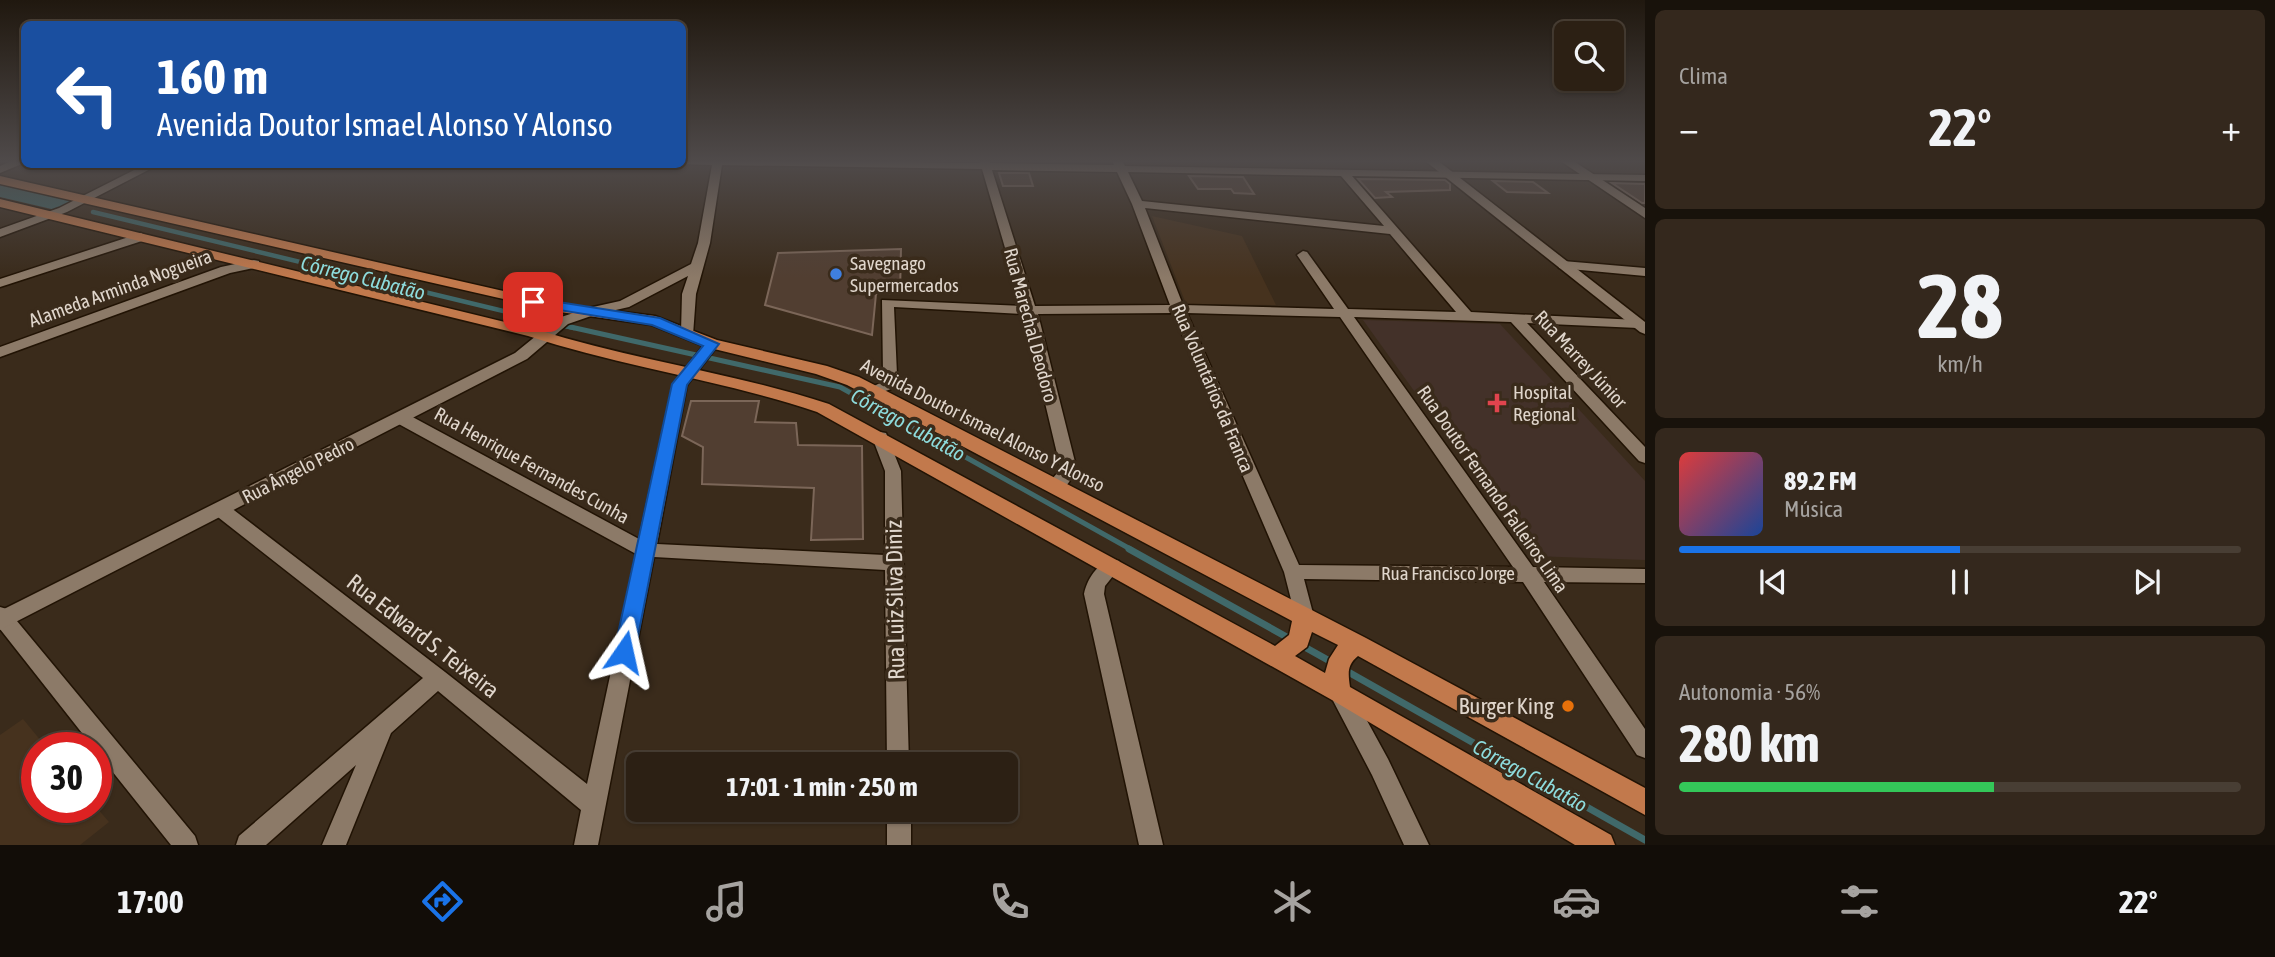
<!DOCTYPE html>
<html lang="pt">
<head>
<meta charset="utf-8">
<style>
  :root { --surface:#2c2014; --page:#34281d; --text:#f1f3f6; --muted:#a6a3a0; --line:#483e34; --accent:#1a73e8 }
  body { margin:0; font-family:"Asap Condensed",sans-serif; background:var(--page); color:var(--text); height:100vh; display:flex; flex-direction:column; font-size:26px; white-space:nowrap }
  * { box-sizing:border-box; margin:0 }
  p { font-size:23px; color:var(--muted) }
  .icon { flex:none; width:38px; height:38px; fill:none; stroke:currentColor; stroke-width:2; stroke-linecap:round; stroke-linejoin:round }
  .map { position:relative; flex:1; overflow:hidden }
  .side { display:flex; flex-direction:column; gap:10px; padding:10px; background:#18120b; width:630px }
  .side>* { flex:none }
  .hud { position:absolute; left:21px; top:21px; width:665px; height:147px; border-radius:10px; box-shadow:0 2px 5px #0004,0 0 0 2px var(--line); background:#1a4fa0; color:#fff; overflow:hidden }
  .tools { position:absolute; left:1554px; top:21px; display:grid; gap:14px }
  .tools a { display:grid; place-items:center; width:70px; height:70px; border-radius:10px; background:var(--surface); box-shadow:0 2px 5px #0004,0 0 0 2px var(--line); font-size:35px }
  .speed { position:absolute; left:21px; top:732px; display:flex; gap:14px; font-size:35px; font-weight:700; text-align:center }
  .speed>* { display:grid; place-content:center; width:91px; height:91px; border-radius:50%; background:var(--surface); box-shadow:0 2px 5px #0004,0 0 0 2px var(--line); line-height:1 }
  .speed .limit { border:10px solid #d22; background:#fff; color:#111 }
  .pin { position:absolute; display:grid; place-items:center; width:60px; height:60px; color:#fff; margin:-30px; border-radius:14px; box-shadow:0 4px 10px #0006 }
  .me { position:absolute; width:77px; margin:-38px; rotate:11deg; stroke-linejoin:round; filter:drop-shadow(0 0 5px #0008) }
  .turn { display:flex; align-items:center; gap:24px; height:147px; padding:0 21px; font-size:32px }
  .turn .icon { width:91px; height:91px; stroke-width:2.5 }
  .turn b { display:block; font-size:49px; line-height:60px }
  .big { font-size:52px; font-weight:700; line-height:1.1 }
  .side .card { flex:1; display:flex; flex-direction:column; justify-content:center; gap:10px; min-width:0; padding:0 24px; border-radius:10px; background:var(--page) }
  .side .dial { align-items:center; gap:0 }
  .dial b { font-size:91px; line-height:1 }
  .song { display:flex; align-items:center; gap:21px }
  .cover { width:84px; height:84px; border-radius:10px; background:linear-gradient(135deg,hsl(0 70% 55%),hsl(220 70% 35%)) }
  .played { height:7px; border-radius:4px; background:linear-gradient(90deg,var(--accent) 50%,var(--line) 50%) }
  .keys { display:flex; justify-content:space-around; direction:ltr }
  .heat { display:flex; justify-content:space-between; align-items:center; font-size:38px; direction:ltr }
  .charge { height:10px; border-radius:5px; background:linear-gradient(90deg,#34c759 56%,var(--line) 0) }
  .trip { position:absolute; left:626px; top:752px; width:392px; height:70px; border-radius:10px; background:var(--surface); box-shadow:0 2px 5px #0004,0 0 0 2px var(--line); font-weight:700; line-height:70px; text-align:center }
  .tabs { display:flex; height:112px; justify-content:space-around; align-items:center; background:#120d08; color:var(--muted) }
  .tabs .icon { width:49px; height:49px }
  .tabs .current { color:var(--accent) }
  .tabs b { font-size:32px; color:var(--text) }
  main { display:flex; flex:1; min-height:0 }
  .map>svg:first-child { display:block }
  .built { fill:#46321e }
  .medical { fill:#433129 }
  .lines { fill:none; stroke-linecap:round; stroke-linejoin:round }
  .stream-far2 { stroke:#40696a; stroke-width:4.5 }
  .stream-far1 { stroke:#40696a; stroke-width:5 }
  .stream { stroke:#40696a; stroke-width:7 }
  .river { fill:#40696a; fill-rule:evenodd }
  .building { fill:#513e31; stroke:#7b6658; stroke-width:2 }
  .minor-casing { stroke:#211304; stroke-width:3 }
  .tertiary-casing { stroke:#211304; stroke-width:3 }
  .secondary-casing { stroke:#211304; stroke-width:3 }
  .primary-casing { stroke:#211304; stroke-width:3 }
  .minor { fill:#8c7a68; fill-rule:evenodd }
  .tertiary { fill:#8c7a68; fill-rule:evenodd }
  .secondary { fill:#8c7a68; fill-rule:evenodd }
  .primary { fill:#c2794c; fill-rule:evenodd }
  .route { fill:#1a73e8; stroke:#114b97; stroke-width:2 }
  .shop-dot { fill:#3f7fe0; stroke:#3a2b1b; stroke-width:2.5 }
  .health-dot { fill:#e0444e; stroke:#3a2b1b; stroke-width:2.5 }
  .food-dot { fill:#e8710a; stroke:#3a2b1b; stroke-width:2.5 }
  .labels { text-anchor:middle; stroke-width:7; stroke-linejoin:round; paint-order:stroke }
  .poi-label { font-size:19px; fill:#e0d6cc; stroke:#3a2b1b; text-anchor:start }
  .street-label { font-size:19px; fill:#e0d6cc; stroke:#3a2b1b }
  .water-label { font-size:21px; font-style:italic; fill:#8ddbdc; stroke:#3a2b1b }
  .near-street-label { font-size:23px; fill:#e0d6cc; stroke:#3a2b1b }
  .near-poi-label { font-size:23px; fill:#e0d6cc; stroke:#3a2b1b; text-anchor:end }
</style>
</head>
<body>
<main>
<div class="map">
<svg width="1645" height="845" viewBox="0 0 1645 845">
  <rect width="100%" height="100%" fill="#3a2b1b"/>
  <!-- built -->
  <g class="built">
    <path d="M1152 216 1242 236 1276 305 1186 304Z"/>
    <path d="M23 719 46 747H37V807H96L109 822 80 845H0V735Z"/>
  </g>
  <!-- medical -->
  <path class="medical" d="M1363 320 1500 324 1645 481V560L1533 556Z"/>
  <g class="lines">
    <!-- stream-far2 -->
    <path class="stream-far2" d="M93 212 574 328"/>
    <!-- stream-far1 -->
    <path class="stream-far1" d="M566 326 840 387 1132 550"/>
    <!-- stream -->
    <g class="stream">
      <path d="M1129 549 1292 640"/>
      <path d="M1301 645 1335 664"/>
      <path d="M1343 669 1645 840"/>
    </g>
    <!-- river -->
    <path class="river" d="M0 183 68 199 71 204 60 211 0 197Z"/>
  </g>
  <!-- building -->
  <g class="building">
    <path d="M999 173H1029L1033 186H1003Z"/>
    <path d="M1189 176 1243 177 1254 194 1234 193 1231 189H1198Z"/>
    <path d="M1358 179 1445 180 1450 184V190L1386 192 1392 197 1375 198Z"/>
    <path d="M1493 181 1533 182 1548 193 1507 192Z"/>
    <path d="M1612 183 1645 184V203H1642Z"/>
    <path d="M901 249 900 294H876L872 335 765 305 778 253Z"/>
    <path d="M691 401H759L755 422 796 423 798 445 862 446 863 539 811 540 814 488 702 484 703 447 682 436Z"/>
  </g>
  <g class="lines">
    <!-- minor casing -->
    <g class="minor-casing">
      <g id="minor">
        <path d="M14 160H24V163L0 173V166Z"/>
        <path d="M682 160 980 163 979 160H989L990 163 1114 165 1112 160H1122L1125 166 1645 175V181L1352 176 1471 312 1638 320 1645 324 1638 328 1527 323 1645 447V463L1639 461 1511 322 1354 317 1533 567 1645 569V583L1544 582 1645 729V758L1637 755 1523 582 1304 579 1314 617 1311 623 1304 625 1297 623 1284 572 1173 313 1038 314 1075 462C1075 476 1066 495 1049 490L1046 486 1059 471V462L1024 314 894 307 897 375 891 389 874 395 869 393 866 390 880 383 883 375 882 300 1022 306 982 169 722 165 710 243 696 294 693 335 688 336 681 332 682 294 688 276 629 307 589 316 584 315 582 312 584 309 620 301 691 264 698 243 712 165 682 164ZM992 170 1117 172 1132 204 1170 305 1035 306ZM1128 172 1341 176 1384 226 1142 201ZM1145 208 1390 234 1456 312 1348 309 1307 252 1303 251 1297 255 1334 309 1183 305ZM1187 313 1340 317 1513 567 1299 565Z"/>
        <path d="M146 164H160L67 212 0 237V229L59 208Z"/>
        <path d="M141 233 147 237 145 240 0 287V279Z"/>
        <path d="M1563 261 1645 268V276L1559 268V262Z"/>
        <path d="M712 340 719 344 687 385 657 544 885 555V471L872 437 880 432 886 433 901 471 909 765H887L885 570 654 557 598 845H574L581 810 438 691 391 733 346 845H322L356 765 266 845H236L239 836 423 678 214 514 211 509 214 504H226L445 672 587 784 636 554 395 422 393 418 401 413 407 414 639 539 673 384 707 341Z"/>
        <path d="M1112 559 1119 561 1121 566 1105 586 1104 594 1163 845H1139L1084 594C1087 579 1097 564 1112 559Z"/>
        <path d="M0 607 7 609 195 836 198 845H171L96 751V747H93L0 629Z"/>
        <path d="M1340 684 1348 686 1388 759 1429 845H1404L1372 775 1329 693 1332 686Z"/>
        <rect x="887" y="810" width="24" height="35"/>
      </g>
    </g>
    <!-- tertiary casing -->
    <g class="tertiary-casing">
      <g id="tertiary">
        <path d="M1424 160H1437L1645 322V334L1640 332Z"/>
        <path d="M1559 160H1572L1645 208V218Z"/>
        <path d="M254 260 259 261V267L230 273 0 357V347L221 267Z"/>
      </g>
    </g>
    <!-- secondary casing -->
    <g class="secondary-casing">
      <path id="secondary" d="M589 308 594 309 596 312 594 315 568 324 527 359 0 630V611L515 353 558 318Z"/>
    </g>
    <!-- primary casing -->
    <g class="primary-casing">
      <path id="primary" d="M0 176 560 304 655 316 717 340 827 366 859 377 1366 638 1645 788V815L1358 656C1347 665 1348 673 1350 687L1611 835 1615 845H1575L1332 700 817 412C722 380 623 367 528 336L0 207V199L538 330C634 360 734 373 829 404L1275 646 1289 635 1292 621 847 385 816 374 706 347 652 325 560 312 0 184ZM1312 632 1338 645 1329 659 1325 673 1295 656 1307 647Z"/>
    </g>
    <!-- minor -->
    <use href="#minor" class="minor"/>
    <!-- tertiary -->
    <use href="#tertiary" class="tertiary"/>
    <!-- secondary -->
    <use href="#secondary" class="secondary"/>
    <!-- primary -->
    <use href="#primary" class="primary"/>
  </g>
  <!-- sky -->
  <linearGradient id="sky" x2="0" y2="1"><stop stop-color="#20180f"/><stop offset="0.58" stop-color="#4f4a4a"/><stop offset="1" stop-color="#4f4a4a" stop-opacity="0"/></linearGradient>
  <rect width="1645" height="278" fill="url(#sky)"/>
  <!-- route -->
  <path class="route" d="M533 298 660 318 719 344 687 385 635 652 632 658 624 661 617 658 614 652 672 384 703 346 652 325 528 305V299Z"/>
  <!-- markers -->
  <circle class="shop-dot" cx="836" cy="274" r="7"/>
  <path class="health-dot" d="M1493.5 392.5h7v7h7v7h-7v7h-7v-7h-7v-7h7z"/>
  <circle class="food-dot" cx="1568" cy="706" r="7"/>
  <g class="labels">
    <!-- poi labels -->
    <g class="poi-label">
      <text x="850" y="270">Savegnago<tspan x="850" dy="22">Supermercados</tspan></text>
      <text x="1513" y="399">Hospital<tspan x="1513" dy="22">Regional</tspan></text>
    </g>
    <!-- street labels -->
    <g class="street-label">
      <text transform="translate(120 288) rotate(-20)" y="7">Alameda Arminda Nogueira</text>
      <text transform="translate(1031 325) rotate(75)" y="7">Rua Marechal Deodoro</text>
      <text transform="translate(1581 359) rotate(47)" y="7">Rua Marrey Júnior</text>
      <text transform="translate(1213 388) rotate(67)" y="7">Rua Voluntários da Franca</text>
      <text transform="translate(983 425) rotate(27)" y="7">Avenida Doutor Ismael Alonso Y Alonso</text>
      <text transform="translate(532 465) rotate(29)" y="7">Rua Henrique Fernandes Cunha</text>
      <text transform="translate(298 470) rotate(-27)" y="7">Rua Ângelo Pedro</text>
      <text transform="translate(1493 489) rotate(55)" y="7">Rua Doutor Fernando Falleiros Lima</text>
      <text x="1448" y="580">Rua Francisco Jorge</text>
    </g>
    <!-- water labels -->
    <g class="water-label">
      <text transform="translate(363 278) rotate(14)" y="7">Córrego Cubatão</text>
      <text transform="translate(908 425) rotate(29)" y="7">Córrego Cubatão</text>
      <text transform="translate(1530 776) rotate(29)" y="7">Córrego Cubatão</text>
    </g>
    <!-- near-street labels -->
    <g class="near-street-label">
      <text transform="translate(895 600) rotate(-91)" y="8">Rua Luiz Silva Diniz</text>
      <text transform="translate(423 636) rotate(38)" y="8">Rua Edward S. Teixeira</text>
    </g>
    <!-- near-poi labels -->
    <g class="near-poi-label">
      <text x="1554" y="714">Burger King</text>
    </g>
  </g>
</svg>
<div class="tools">
<a><svg class="icon" aria-label="search" viewBox="0 0 24 24"><circle cx="10" cy="10" r="6"/><path d="M15 15l6 6"/></svg></a>
</div>
<div class="speed"><div class="limit">30</div></div>
<div class="pin" style="left:533px;top:302px;background:#d93025"><svg class="icon" aria-label="arrive" viewBox="0 0 24 24"><path d="M6 21V4h12l-3 4 3 4H6"/></svg></div>
<svg class="me" style="left:624px;top:652px" viewBox="-20 -20 40 40"><path d="M0-17L14 15 0 8-14 15z" fill="#1a73e8" stroke="#fff" stroke-width="4"/></svg>
<div class="trip">17:01 · 1 min · 250 m</div>
<div class="hud">
<div class="turn"><svg class="icon" aria-label="left" viewBox="0 0 24 24"><path d="M17 20v-9H6M10 6l-5 5 5 5"/></svg><div><b>160 m</b>Avenida Doutor Ismael Alonso Y Alonso</div></div>
</div>
</div>
<section class="side">
<div class="card"><p>Clima</p>
<div class="heat"><a>−</a><b class="big">22°</b><a>+</a></div>
</div>
<div class="card dial"><b>28</b><p>km/h</p></div>
<div class="card">
<div class="song"><i class="cover"></i><div><b>89.2 FM</b><p>Música</p></div></div>
<div class="played"></div>
<div class="keys"><svg class="icon" aria-label="previous" viewBox="0 0 24 24"><path d="M18 5L8 12l10 7zM5 5v14"/></svg><svg class="icon" aria-label="pause" viewBox="0 0 24 24"><path d="M8 5v14M16 5v14"/></svg><svg class="icon" aria-label="next" viewBox="0 0 24 24"><path d="M6 5l10 7-10 7zM19 5v14"/></svg></div>
</div>
<div class="card"><p>Autonomia · 56%</p><b class="big">280 km</b><div class="charge"></div></div>
</section>
</main>
<nav class="tabs">
<b>17:00</b>
<svg class="icon current" aria-label="directions" viewBox="0 0 24 24"><path d="M12 3l9 9-9 9-9-9zM9 14v-3h6M13 9l2 2-2 2"/></svg>
<svg class="icon" aria-label="music" viewBox="0 0 24 24"><path d="M9 18V5l10-2v13"/><circle cx="6" cy="18" r="3"/><circle cx="16" cy="16" r="3"/></svg>
<svg class="icon" aria-label="phone" viewBox="0 0 24 24"><path d="M5 4h4l2 5-3 2q2 4 5 5l2-3 5 2v4C11 20 4 13 5 4z"/></svg>
<svg class="icon" aria-label="climate" viewBox="0 0 24 24"><path d="M12 3v18M4 7l16 10M4 17L20 7"/></svg>
<svg class="icon" aria-label="car" viewBox="0 0 24 24"><path d="M5 17H2v-5l4-1 3-4h7l3 4 3 1v5h-3M9 17h6M6 11h13"/><circle cx="7" cy="17" r="2"/><circle cx="17" cy="17" r="2"/></svg>
<svg class="icon" aria-label="filters" viewBox="0 0 24 24"><path d="M4 7h16M4 17h16"/><circle cx="9" cy="7" r="2"/><circle cx="15" cy="17" r="2"/></svg>
<b>22°</b>
</nav>
</body>
</html>
